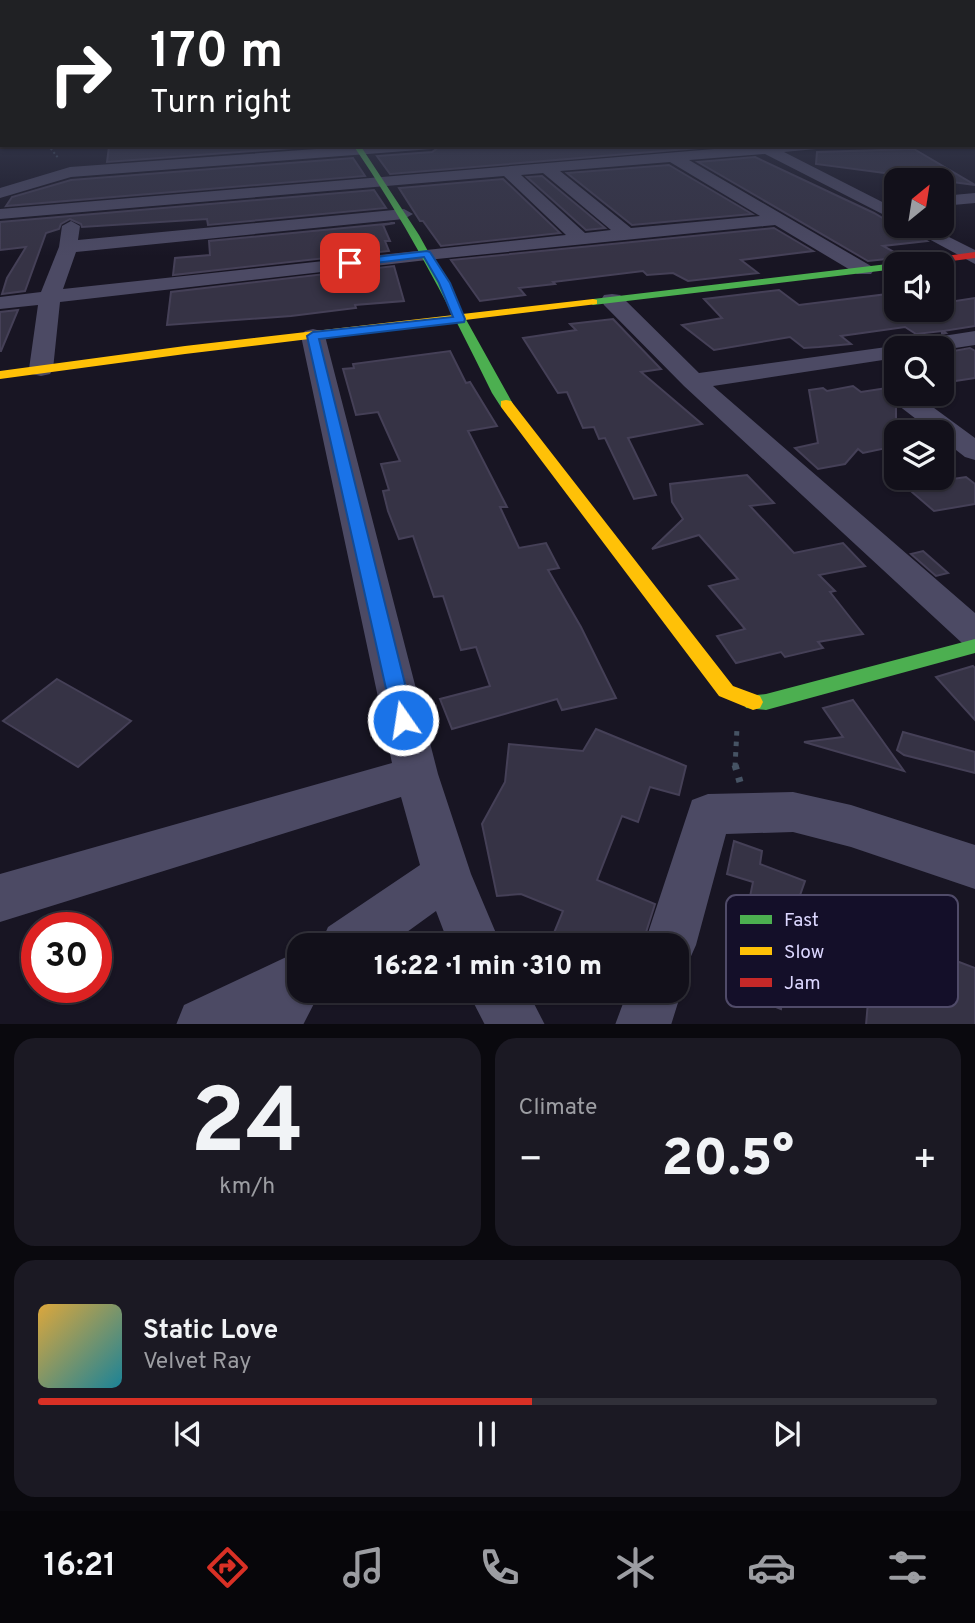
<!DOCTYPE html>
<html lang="en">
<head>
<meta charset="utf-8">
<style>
  :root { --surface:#12101a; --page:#1b1923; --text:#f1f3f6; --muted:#9c9da2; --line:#313039; --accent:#d93025 }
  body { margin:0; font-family:Overpass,sans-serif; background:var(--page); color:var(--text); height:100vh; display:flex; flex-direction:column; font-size:26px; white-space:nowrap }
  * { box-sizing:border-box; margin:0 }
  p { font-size:23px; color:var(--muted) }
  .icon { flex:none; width:38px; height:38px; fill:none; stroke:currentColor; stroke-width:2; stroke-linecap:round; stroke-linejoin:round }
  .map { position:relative; height:1024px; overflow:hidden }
  .details { display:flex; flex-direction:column; gap:14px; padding:14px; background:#0a090e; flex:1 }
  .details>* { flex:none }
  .top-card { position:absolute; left:0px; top:0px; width:976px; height:147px; box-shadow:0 2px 5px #0004,0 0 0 2px var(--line); background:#202124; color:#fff; overflow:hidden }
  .needle { width:46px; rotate:30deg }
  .fabs { position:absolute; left:884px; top:168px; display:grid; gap:14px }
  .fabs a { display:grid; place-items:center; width:70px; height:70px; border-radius:14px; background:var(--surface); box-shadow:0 2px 5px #0004,0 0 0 2px var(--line); font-size:35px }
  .speed { position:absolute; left:21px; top:912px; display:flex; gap:14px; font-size:35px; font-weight:700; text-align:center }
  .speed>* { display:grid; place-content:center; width:91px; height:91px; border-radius:50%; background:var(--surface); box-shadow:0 2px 5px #0004,0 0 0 2px var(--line); line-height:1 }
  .speed .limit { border:10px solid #d22; background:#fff; color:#111 }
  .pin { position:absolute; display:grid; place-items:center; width:60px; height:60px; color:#fff; margin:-30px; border-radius:14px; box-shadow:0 4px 10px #0006 }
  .me { position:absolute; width:77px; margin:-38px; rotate:347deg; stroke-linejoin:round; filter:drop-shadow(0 0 5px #0008) }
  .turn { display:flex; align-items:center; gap:24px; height:147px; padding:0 35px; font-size:32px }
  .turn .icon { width:91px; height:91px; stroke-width:2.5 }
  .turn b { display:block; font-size:49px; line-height:60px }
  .big { font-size:52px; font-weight:800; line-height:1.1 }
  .details .tile { flex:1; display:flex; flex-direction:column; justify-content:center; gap:10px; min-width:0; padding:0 24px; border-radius:21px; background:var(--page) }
  .details .dial { align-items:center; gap:0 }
  .dial b { font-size:91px; line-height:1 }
  .song { display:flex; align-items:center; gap:21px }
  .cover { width:84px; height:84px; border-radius:10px; background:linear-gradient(135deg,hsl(40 70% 55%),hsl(190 70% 35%)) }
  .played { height:7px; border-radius:4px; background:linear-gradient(90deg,var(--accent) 55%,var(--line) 55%) }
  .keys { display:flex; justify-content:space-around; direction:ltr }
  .heat { display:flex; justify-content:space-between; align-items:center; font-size:38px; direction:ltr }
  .details .tiles { flex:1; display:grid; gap:14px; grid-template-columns:1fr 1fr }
  .tile:last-child { grid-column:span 2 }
  .trip { position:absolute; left:287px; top:933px; width:402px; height:70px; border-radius:21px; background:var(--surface); box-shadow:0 2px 5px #0004,0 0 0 2px var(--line); font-weight:800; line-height:70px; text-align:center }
  .tabs { display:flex; height:112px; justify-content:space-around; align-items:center; background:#07060a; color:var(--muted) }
  .tabs .icon { width:49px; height:49px }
  .tabs .active { color:var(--accent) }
  .tabs b { font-size:32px; color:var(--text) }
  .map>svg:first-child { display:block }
  .building { fill:#363345; stroke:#454057; stroke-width:2 }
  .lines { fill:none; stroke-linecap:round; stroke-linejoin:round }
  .path-far2 { stroke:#465364; stroke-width:2; stroke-dasharray:2 2.5; stroke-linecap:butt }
  .path-far1 { stroke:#465364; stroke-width:5; stroke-dasharray:4.5 6; stroke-linecap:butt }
  .path { stroke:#465364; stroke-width:7; stroke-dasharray:5 8; stroke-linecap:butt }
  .street { fill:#4c4a64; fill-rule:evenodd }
  .fast { fill:#4caf50; fill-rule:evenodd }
  .slow { fill:#ffc107; fill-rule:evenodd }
  .jam { fill:#c62828; fill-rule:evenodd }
  .route { fill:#1a73e8; stroke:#114b97; stroke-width:2 }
  .key { fill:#140f29; stroke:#504b69; stroke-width:2 }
  .key-label { font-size:19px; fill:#dcd7ff }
</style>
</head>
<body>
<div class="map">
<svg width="975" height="1025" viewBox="0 0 975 1025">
  <rect width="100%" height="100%" fill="#181523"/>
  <!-- building -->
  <g class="building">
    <path d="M146 145V148L332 145 107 162 109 147Z"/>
    <path d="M442 145H722V146L390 174 377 156 432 152Z"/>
    <path d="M914 149 975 185 816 164 817 152Z"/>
    <path d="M755 157 874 213 896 226H903L927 241 883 246 896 253V258L868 261 698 162Z"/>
    <path d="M353 158 365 176 6 206 12 197 71 180Z"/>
    <path d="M669 165 752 214 632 225 567 173Z"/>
    <path d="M542 176 605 228 586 230 527 177Z"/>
    <path d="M503 179 560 233 441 246 423 221H420L399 188Z"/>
    <path d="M374 190 386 208 208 225 207 219 82 227 81 224 70 219 61 224 59 229 46 233 25 291 2 294 7 278 26 247 0 250V222Z"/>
    <path d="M395 223 383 225 390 241H385L389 251 173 275 175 258 210 255 209 241Z"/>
    <path d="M774 228 813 251 741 260 758 273 688 281 673 273 647 275 643 271 553 282 555 284 519 288 525 295 480 301 451 260Z"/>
    <path d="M394 266 404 301 355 305 356 308 291 316 167 325 171 292Z"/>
    <path d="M779 290 799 305 896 293V310H942V303L975 298V326L943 331 946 333 942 334V331L916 334 905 327 841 336 851 344 819 347 804 348 790 337 714 350 682 325 722 318 704 299Z"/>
    <path d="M18 310 1 351H0V312Z"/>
    <path d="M613 319 661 369 641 372 702 424 628 438 656 495 634 499 605 438 599 439 594 427 583 428 567 392 558 393 523 338 576 330 570 324Z"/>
    <path d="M970 348 975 351V378L942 383V353Z"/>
    <path d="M450 351 466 383 470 382 497 426 468 431 507 507H500L519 548 546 543 559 568 548 570 581 627 616 698 562 710 557 699 452 729 440 699 490 686 476 647 461 650 443 596 434 597 413 536 399 539 388 511 383 491 389 490 381 464 400 461 378 412 356 415 343 369 354 368 353 364Z"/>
    <path d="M853 386 861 392 887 388 884 396 896 407V446L863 453 858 449 845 464 818 469 795 448 818 443 809 390 823 388 827 391Z"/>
    <path d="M747 475 774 503 750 506 794 553 843 543 865 566 819 575 835 591 830 592 863 634 818 642 823 648 785 657 781 652 736 663 717 636 745 629 709 586 738 579 699 535 652 549 683 519 672 502 670 484Z"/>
    <path d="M966 477 975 484V504L934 511 905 486Z"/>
    <path d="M923 551 948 573 936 576 911 554Z"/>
    <path d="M973 666 975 668V720L936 677Z"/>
    <path d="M57 679 131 721 78 767 3 721Z"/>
    <path d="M853 700 879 736 904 771 804 742 843 737 823 708Z"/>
    <path d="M596 729 686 766 679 795 650 787 638 822 622 816 597 880 655 904 642 945H549L563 911 521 894 497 896 482 824 505 782 509 744 583 751Z"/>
    <path d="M903 732 975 752V773L904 755 897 750Z"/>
    <path d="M734 841 762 851 760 864 805 881 799 898 797 897 791 931 819 942 815 971 788 961 781 1009 731 989 753 882 727 874Z"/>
    <path d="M870 950 932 974 933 952 975 968V1025H866L869 990 866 989Z"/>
  </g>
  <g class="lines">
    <!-- path-far2 -->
    <path class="path-far2" d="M48 145 59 159"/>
    <!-- path-far1 -->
    <path class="path-far1" d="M735 767 737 728"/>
    <!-- path -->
    <path class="path" d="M735 765 740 782"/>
    <!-- street -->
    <g class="street">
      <rect x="0" y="126" width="2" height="9"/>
      <path d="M371 145H439L432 149 71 177 0 198V188L70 167Z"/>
      <path d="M762 145H823L816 149 784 152 896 209V221L765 154 689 160 871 266 874 270 871 274H857L775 225 427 260 60 302 53 369 50 374 41 376 32 374 29 369 38 305 0 309V297L41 292 59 247 62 226 71 221 80 226 78 240 404 209 413 214 404 219 76 252 63 289 566 235 504 176 0 219V209ZM670 162 760 216 631 228 560 171ZM543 173 611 230 585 233 521 175Z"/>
      <path d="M975 193V203L942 206V196Z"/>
      <path d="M905 226H927L975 250V264Z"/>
      <path d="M612 294 620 295 699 373 901 345 911 341 975 331V345L942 350 896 348V358L713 386 975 613V647L962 643 684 386 604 305 601 300 604 295Z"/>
      <path d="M313 329 321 331 325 336 438 774 471 874 501 945H449L436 911 389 945H320L328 927 420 865 401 797 0 922V874L392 763 301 336 305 331Z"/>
      <path d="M896 387V394H915L975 438V460L965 457 942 439V432H933L890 399 886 394 890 389Z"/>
      <path d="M793 792 851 805 975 845V889L851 847 793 832 726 834 696 945 688 963 677 968V945H644L692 800 708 794Z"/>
      <path d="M299 951V990H321L303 1025H176L184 1005Z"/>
      <path d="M677 978 682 990 671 1025H615L628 990H677Z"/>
      <path d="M467 990H527L545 1025H485Z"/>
    </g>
    <!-- fast -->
    <g class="fast">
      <path d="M353 145H360L419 235 513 404 511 407H501L492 393C450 307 407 224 353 145Z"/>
      <path d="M896 263 900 264H896V269L593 305 588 302 593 299Z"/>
      <path d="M975 639V653L766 710 746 708 743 702 746 696 766 694Z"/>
    </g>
    <!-- slow -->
    <g class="slow">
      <path d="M593 299 597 300V304L185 354 0 379V371L185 346Z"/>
      <path d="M506 400 511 401 733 686 760 696 763 702 760 708 753 710 719 696 501 407V401Z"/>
    </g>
    <!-- jam -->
    <path class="jam" d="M975 252V258L929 264H904L909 261Z"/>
  </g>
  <!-- sky -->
  <linearGradient id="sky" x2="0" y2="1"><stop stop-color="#0d0c13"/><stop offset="0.44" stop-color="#373b50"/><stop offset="1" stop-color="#373b50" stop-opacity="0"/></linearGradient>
  <rect width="975" height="256" fill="url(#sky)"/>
  <!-- route -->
  <path class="route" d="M427 251 430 252 450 283 465 319 464 322 319 339 414 720 411 726 403 728 396 726 393 720 307 336 313 332 453 317 439 283 424 257 350 266 345 263 350 260Z"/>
  <!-- legend -->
  <rect x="726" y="895" width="232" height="112" rx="10" class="key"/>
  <rect x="740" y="915" width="32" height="9" fill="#4caf50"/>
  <rect x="740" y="947" width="32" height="8" fill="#ffc107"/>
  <rect x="740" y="978" width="32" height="9" fill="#c62828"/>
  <g class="key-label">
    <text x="784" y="926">Fast</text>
    <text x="784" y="958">Slow</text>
    <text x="784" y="989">Jam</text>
  </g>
</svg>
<div class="fabs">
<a><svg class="needle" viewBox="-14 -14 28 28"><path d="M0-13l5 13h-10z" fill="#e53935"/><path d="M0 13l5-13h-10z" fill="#9c9da2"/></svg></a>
<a><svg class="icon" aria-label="sound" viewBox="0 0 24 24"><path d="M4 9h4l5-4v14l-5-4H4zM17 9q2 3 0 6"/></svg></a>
<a><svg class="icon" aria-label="search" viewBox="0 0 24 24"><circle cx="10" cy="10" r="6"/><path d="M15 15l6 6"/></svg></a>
<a><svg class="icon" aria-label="layers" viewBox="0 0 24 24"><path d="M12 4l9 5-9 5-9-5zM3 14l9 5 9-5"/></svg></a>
</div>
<div class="speed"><div class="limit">30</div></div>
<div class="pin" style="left:350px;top:263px;background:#d93025"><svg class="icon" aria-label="arrive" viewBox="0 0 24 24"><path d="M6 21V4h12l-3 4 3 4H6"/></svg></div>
<svg class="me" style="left:403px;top:720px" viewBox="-20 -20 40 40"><circle r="17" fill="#1a73e8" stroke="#fff" stroke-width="3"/><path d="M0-11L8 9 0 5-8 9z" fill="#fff"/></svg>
<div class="trip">16:22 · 1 min · 310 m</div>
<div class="top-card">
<div class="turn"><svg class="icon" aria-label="right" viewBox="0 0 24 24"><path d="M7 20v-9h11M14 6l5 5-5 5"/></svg><div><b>170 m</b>Turn right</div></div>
</div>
</div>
<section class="details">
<div class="tiles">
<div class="tile dial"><b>24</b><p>km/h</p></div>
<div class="tile"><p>Climate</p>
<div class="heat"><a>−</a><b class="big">20.5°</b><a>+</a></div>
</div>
<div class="tile">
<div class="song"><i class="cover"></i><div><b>Static Love</b><p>Velvet Ray</p></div></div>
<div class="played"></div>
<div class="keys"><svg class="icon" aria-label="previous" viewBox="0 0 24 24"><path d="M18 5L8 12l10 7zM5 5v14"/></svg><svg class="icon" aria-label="pause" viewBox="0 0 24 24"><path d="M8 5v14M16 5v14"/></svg><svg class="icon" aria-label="next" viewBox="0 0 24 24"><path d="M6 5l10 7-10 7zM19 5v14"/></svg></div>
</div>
</div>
</section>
<nav class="tabs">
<b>16:21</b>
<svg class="icon active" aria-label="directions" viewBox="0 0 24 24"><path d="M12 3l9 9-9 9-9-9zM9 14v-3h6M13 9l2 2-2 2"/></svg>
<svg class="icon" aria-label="music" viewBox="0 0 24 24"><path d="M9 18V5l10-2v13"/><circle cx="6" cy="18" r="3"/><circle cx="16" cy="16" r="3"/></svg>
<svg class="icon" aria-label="phone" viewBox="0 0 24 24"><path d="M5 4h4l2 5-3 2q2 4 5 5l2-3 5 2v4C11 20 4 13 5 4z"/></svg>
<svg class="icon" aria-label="climate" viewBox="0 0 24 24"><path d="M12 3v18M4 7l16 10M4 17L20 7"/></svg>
<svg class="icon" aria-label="car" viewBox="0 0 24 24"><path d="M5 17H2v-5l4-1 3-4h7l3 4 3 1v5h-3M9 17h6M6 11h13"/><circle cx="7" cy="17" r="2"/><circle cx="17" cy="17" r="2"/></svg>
<svg class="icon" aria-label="filters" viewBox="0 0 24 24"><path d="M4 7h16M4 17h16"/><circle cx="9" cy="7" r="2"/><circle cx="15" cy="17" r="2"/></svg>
</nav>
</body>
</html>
